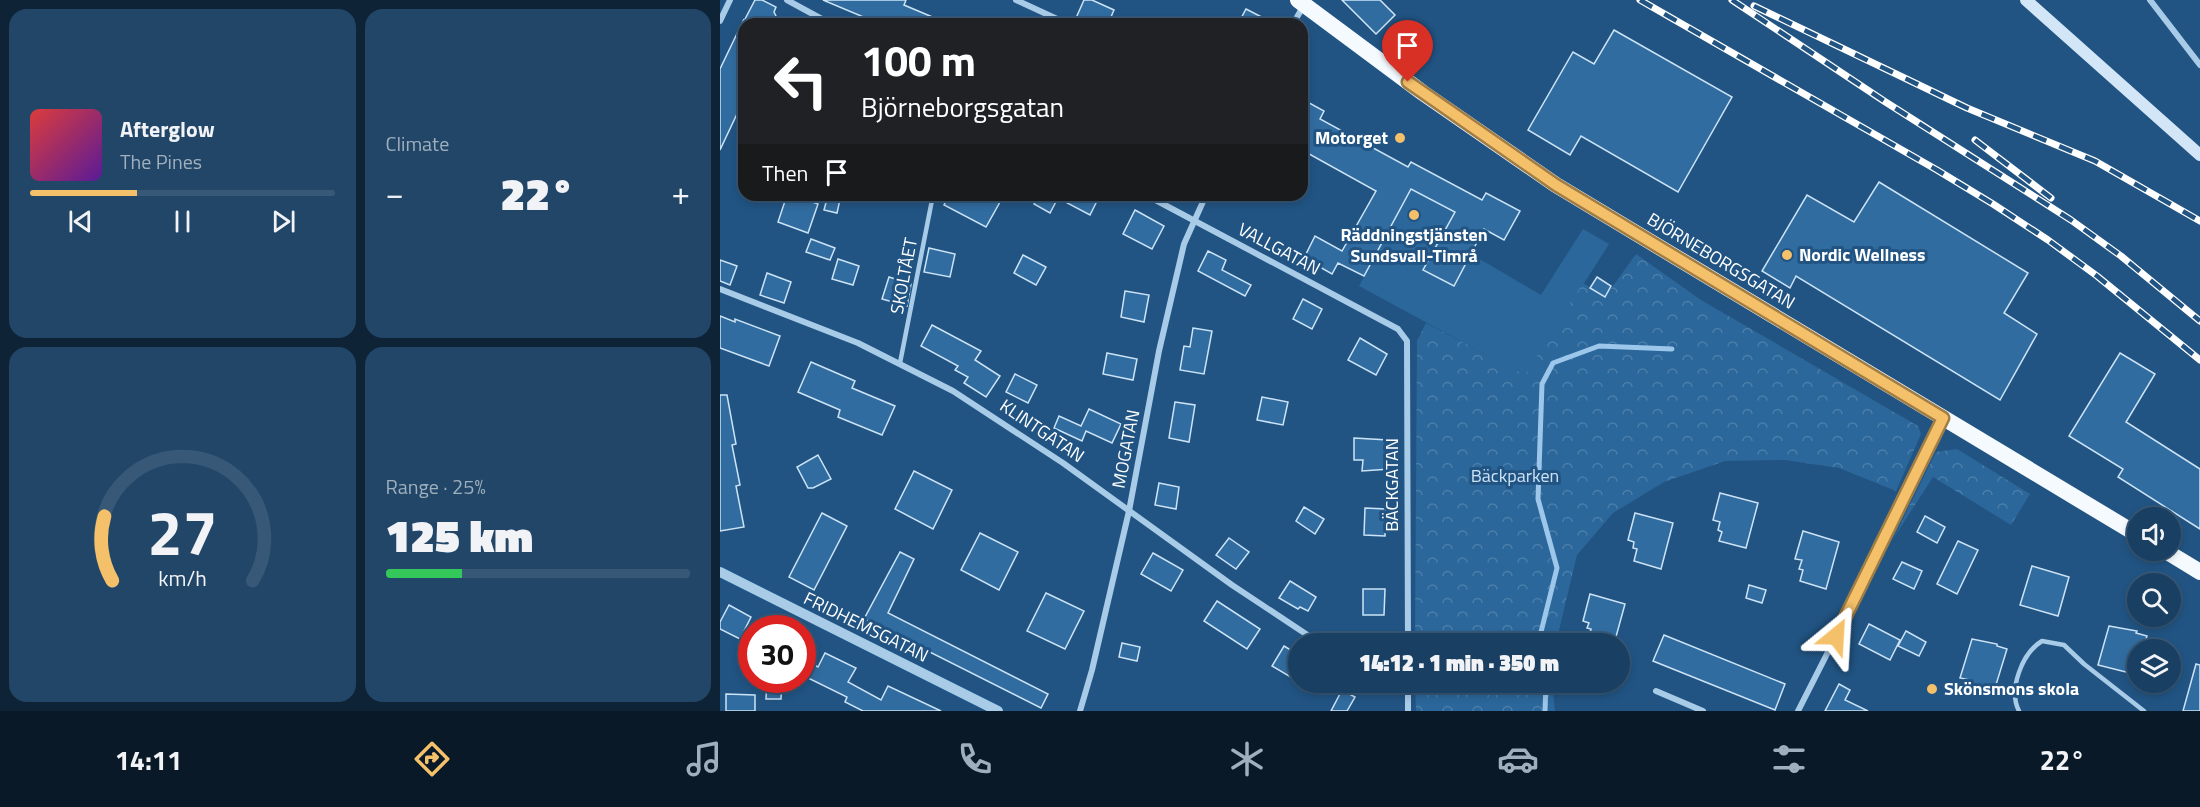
<!DOCTYPE html>
<html lang="en">
<head>
<meta charset="utf-8">
<style>
  :root { --surface:#193f62; --page:#224668; --text:#f1f3f6; --muted:#9fafbe; --line:#375877; --accent:#f5c06a }
  body { margin:0; font-family:"Titillium Web",sans-serif; background:var(--page); color:var(--text); height:100vh; display:flex; flex-direction:column; font-size:22px; white-space:nowrap }
  * { box-sizing:border-box; margin:0 }
  p { font-size:20px; color:var(--muted) }
  .icon { flex:none; width:33px; height:33px; fill:none; stroke:currentColor; stroke-width:2; stroke-linecap:round; stroke-linejoin:round }
  .map { position:relative; flex:1; overflow:hidden }
  .drawer { display:flex; flex-direction:column; gap:9px; padding:9px; background:#0e2336; width:720px }
  .drawer>* { flex:none }
  .banner { position:absolute; left:18px; top:18px; width:570px; height:183px; border-radius:18px; box-shadow:0 3px 9px #0003,0 0 0 2px var(--line); background:#202124; color:#fff; overflow:hidden }
  .controls { position:absolute; left:1407px; top:507px; display:grid; gap:12px }
  .controls a { display:grid; place-items:center; width:54px; height:54px; border-radius:50%; background:var(--surface); box-shadow:0 3px 9px #0003,0 0 0 2px var(--line); font-size:30px }
  .speed { position:absolute; left:18px; top:615px; display:flex; gap:12px; font-size:30px; font-weight:700; text-align:center }
  .speed>* { display:grid; place-content:center; width:78px; height:78px; border-radius:50%; background:var(--surface); box-shadow:0 3px 9px #0003,0 0 0 2px var(--line); line-height:1 }
  .speed .limit { border:9px solid #d22; background:#fff; color:#111 }
  .pin { position:absolute; display:grid; place-items:center; width:51px; height:51px; color:#fff; margin:-62px -26px; border-radius:50% 50% 50% 0; rotate:-45deg; box-shadow:0 0 6px #0007 }
  .pin .icon { rotate:45deg }
  .me { position:absolute; width:66px; margin:-33px; rotate:27deg; stroke-linejoin:round; filter:drop-shadow(0 0 4px #0008) }
  .turn { display:flex; align-items:center; gap:21px; height:126px; padding:0 24px; font-size:27px }
  .turn .icon { width:78px; height:78px; stroke-width:2.5 }
  .turn b { display:block; font-size:42px; line-height:51px }
  .then { display:flex; align-items:center; height:57px; padding:0 24px; background:#0003; gap:12px; font-size:22px }
  .big { font-size:45px; font-weight:800; line-height:1.1 }
  .drawer .widget { flex:1; display:flex; flex-direction:column; justify-content:center; gap:9px; min-width:0; padding:0 21px; border-radius:18px; background:var(--page) }
  .drawer .dial { align-items:center; gap:0 }
  .dial svg { height:156px; overflow:visible; fill:none; stroke:var(--line); stroke-width:7; stroke-linecap:round; text-anchor:middle }
  .dial text { fill:var(--text); stroke:none }
  .song { display:flex; align-items:center; gap:18px }
  .cover { width:72px; height:72px; border-radius:9px; background:linear-gradient(135deg,hsl(0 70% 55%),hsl(270 70% 35%)) }
  .played { height:6px; border-radius:3px; background:linear-gradient(90deg,var(--accent) 35%,var(--line) 35%) }
  .keys { display:flex; justify-content:space-around; direction:ltr }
  .heat { display:flex; justify-content:space-between; align-items:center; font-size:33px; direction:ltr }
  .charge { height:9px; border-radius:4px; background:linear-gradient(90deg,#34c759 25%,var(--line) 0) }
  .drawer .tiles { flex:1; display:grid; gap:9px; grid-template-columns:repeat(2,1fr) }
  .trip { position:absolute; left:568px; top:633px; width:342px; height:60px; border-radius:30px; background:var(--surface); box-shadow:0 3px 9px #0003,0 0 0 2px var(--line); font-weight:800; line-height:60px; text-align:center }
  .tab-bar { display:flex; height:96px; justify-content:space-around; align-items:center; background:#0a1927; color:var(--muted) }
  .tab-bar .icon { width:42px; height:42px }
  .tab-bar .current { color:var(--accent) }
  .tab-bar b { font-size:27px; color:var(--text) }
  main { display:flex; flex:1; min-height:0 }
  .map>svg:first-child { display:block }
  .grass { fill:#2b679b }
  .park { fill:url(#park-crowns) }
  .lines { fill:none; stroke-linecap:round; stroke-linejoin:round }
  .stream { stroke:#9cc7ea; stroke-width:5 }
  .building { fill:#316ca0; stroke:#cce3f6; stroke-width:1.5 }
  .service { stroke:#a8cbe8; stroke-width:4.5 }
  .minor { stroke:#a8cbe8; stroke-width:6 }
  .tertiary { stroke:#a8cbe8; stroke-width:10 }
  .secondary { stroke:#d3e6f7; stroke-width:12 }
  .trunk { stroke:#f5fafe; stroke-width:16 }
  .rail-casing { stroke:#fff; stroke-width:7 }
  .rail { stroke:#215483; stroke-width:4.5; stroke-dasharray:14; stroke-linecap:butt }
  .route-casing { stroke:#9f7d45; stroke-width:15 }
  .route { stroke:#f5c06a; stroke-width:10 }
  .poi-dot { fill:#f5c06a; stroke:#215483; stroke-width:2 }
  .labels { text-anchor:middle; stroke-width:6; stroke-linejoin:round; paint-order:stroke }
  .poi-label { font-size:18px; font-weight:bold; fill:#fff; stroke:#215483; text-anchor:start }
  .street-label { font-size:18px; fill:#fff; stroke:#215483 }
  .park-label { font-size:18px; fill:#cce3f6; stroke:#215483 }
</style>
</head>
<body>
<main>
<section class="drawer">
<div class="tiles">
<div class="widget">
<div class="song"><i class="cover"></i><div><b>Afterglow</b><p>The Pines</p></div></div>
<div class="played"></div>
<div class="keys"><svg class="icon" aria-label="previous" viewBox="0 0 24 24"><path d="M18 5L8 12l10 7zM5 5v14"/></svg><svg class="icon" aria-label="pause" viewBox="0 0 24 24"><path d="M8 5v14M16 5v14"/></svg><svg class="icon" aria-label="next" viewBox="0 0 24 24"><path d="M6 5l10 7-10 7zM19 5v14"/></svg></div>
</div>
<div class="widget"><p>Climate</p>
<div class="heat"><a>−</a><b class="big">22°</b><a>+</a></div>
</div>
<div class="widget dial"><svg viewBox="0 0 100 80">
<path d="M14 69A42 42 0 1 1 86 69"/>
<path d="M14 69A42 42 0 0 1 10 36" stroke="#f5c06a"/>
<text x="50" y="56" font-size="32" font-weight="700">27</text>
<text x="50" y="72" font-size="11">km/h</text>
</svg></div>
<div class="widget"><p>Range · 25%</p><b class="big">125 km</b><div class="charge"></div></div>
</div>
</section>
<div class="map">
<svg width="1480" height="711" viewBox="0 0 1480 711">
  <defs>
    <pattern id="park-crowns" width="20" height="18" patternUnits="userSpaceOnUse" patternTransform="scale(1.5)"><rect width="20" height="18" fill="#2b679b"/><path d="M2 6a3 3 0 1 1 6 0M12 15a3 3 0 1 1 6 0" fill="none" stroke="#4b7eaa"/></pattern>
  </defs>
  <rect width="100%" height="100%" fill="#215483"/>
  <!-- grass -->
  <path class="grass" d="M691 189 751 220 731 219 703 269 734 286 751 254 821 295 863 229 889 244 805 376 639 286Z"/>
  <!-- park -->
  <g class="park">
    <path d="M916 254 981 300 1198 426 1201 434 1176 491 1119 468 1065 460 1005 461 944 482 893 513 857 555 836 643 695 644 697 341 706 323 805 375 863 283 885 297Z"/>
    <path d="M1237 449 1310 494 1291 525 1213 477 1173 539 1216 452Z"/>
    <path d="M695 683H832L835 711H696Z"/>
  </g>
  <g class="lines">
    <!-- stream -->
    <g class="stream">
      <path d="M818 644 837 568 818 499 822 384 833 363 879 346 952 349"/>
      <path d="M825 711 826 682"/>
    </g>
  </g>
  <!-- building -->
  <g class="building">
    <path d="M35 0H42L56 7 54 12 60 24H24V99L0 150V69L24 19V21Z"/>
    <path d="M103 0H186L184 5 229 24H160Z"/>
    <path d="M364 0H372L394 10 388 24H362L363 21 356 18Z"/>
    <path d="M622 0H660L675 15 656 34Z"/>
    <path d="M526 9 555 24H518Z"/>
    <path d="M894 30 1012 97 958 192 861 136 850 155 808 130 853 52 874 64Z"/>
    <path d="M582 99 604 111 600 119 688 167 691 162 762 200 766 193 800 211 784 240 764 229 734 286 703 270 735 212 691 189 644 276 618 263 612 274 584 258 595 236 622 251 656 191 582 150Z"/>
    <path d="M1159 182 1308 273 1284 313 1317 334 1280 400 1076 276 1070 288 1042 271 1087 195 1134 222Z"/>
    <path d="M67 195H73L98 204 88 233 58 222Z"/>
    <path d="M108 195H121L117 213 104 210Z"/>
    <path d="M229 195H266L280 202 266 227 224 205Z"/>
    <path d="M319 195H380L370 215 338 198 330 213 314 204Z"/>
    <path d="M415 210 444 226 432 249 403 234Z"/>
    <path d="M91 239 115 248 110 260 86 252Z"/>
    <path d="M209 248 235 254 230 277 204 272Z"/>
    <path d="M488 251 506 260 502 270 531 285 525 296 478 271Z"/>
    <path d="M303 255 326 267 316 285 294 273Z"/>
    <path d="M118 259 139 266 133 285 112 279Z"/>
    <path d="M0 260 17 266 10 285 0 281Z"/>
    <path d="M47 273 71 282 64 303 40 295Z"/>
    <path d="M169 277 191 284 187 306 162 299Z"/>
    <path d="M877 277 891 286 885 297 870 288Z"/>
    <path d="M405 291 429 295 424 322 401 317Z"/>
    <path d="M583 299 602 309 592 329 573 319Z"/>
    <path d="M0 316 15 322V319L60 336 49 366 0 348Z"/>
    <path d="M212 325 261 351 255 360 280 376 266 397 244 383 248 377 235 370 238 366 201 346Z"/>
    <path d="M473 328 492 331 484 374 460 370 464 346 470 347Z"/>
    <path d="M640 338 667 354 656 375 628 360Z"/>
    <path d="M387 353 417 359 413 380 383 374Z"/>
    <path d="M1400 353 1435 374 1406 422 1480 469V529L1398 477 1403 469 1349 436Z"/>
    <path d="M91 362 135 381 132 388 175 406 162 435 118 417 120 410 78 392Z"/>
    <path d="M295 374 317 385 308 403 286 392Z"/>
    <path d="M0 395H7L16 444 12 445 20 485 16 486 24 527 0 531Z"/>
    <path d="M542 397 568 402 563 425 537 420Z"/>
    <path d="M455 402 475 405 469 442 449 438Z"/>
    <path d="M369 409 401 424 392 443 366 431 362 441 334 428 339 416 361 426Z"/>
    <path d="M634 438 668 440 669 455H671L670 469 642 471 643 460H634Z"/>
    <path d="M98 455 111 479 93 488H88L77 467Z"/>
    <path d="M194 471 232 490 213 529 175 509Z"/>
    <path d="M439 483 459 487 456 509 435 505Z"/>
    <path d="M1000 493 1038 503 1026 548 999 541 1002 532 998 530 1000 522 993 520Z"/>
    <path d="M584 507 604 519 595 534 576 521Z"/>
    <path d="M645 508 666 509 665 536 644 535Z"/>
    <path d="M102 513 127 526 94 590 69 577Z"/>
    <path d="M915 513 953 523 941 569 914 561 917 549 913 548 914 542 908 540Z"/>
    <path d="M1205 516 1225 527 1217 543 1197 532Z"/>
    <path d="M1083 531 1119 542 1106 589 1080 581 1083 570 1079 569 1082 560 1075 559Z"/>
    <path d="M260 533 298 552 279 590 241 570Z"/>
    <path d="M509 538 529 552 516 569 496 555Z"/>
    <path d="M1238 541 1258 550 1237 594 1217 584Z"/>
    <path d="M180 552 194 559 168 613 328 694 321 708 144 619Z"/>
    <path d="M433 553 463 570 451 591 421 574Z"/>
    <path d="M1182 562 1202 571 1194 589 1173 579Z"/>
    <path d="M1312 566 1349 577 1338 616 1300 605Z"/>
    <path d="M570 581 596 597 588 611 580 607 578 609 559 598Z"/>
    <path d="M1029 585 1046 590 1042 603 1026 598Z"/>
    <path d="M643 589H665L664 615H643Z"/>
    <path d="M326 593 364 611 345 649 307 631Z"/>
    <path d="M870 594 905 604 894 644H880L868 640 871 629 867 628 869 623 863 621Z"/>
    <path d="M497 601 540 629 527 649 484 621Z"/>
    <path d="M9 605 31 617 20 639 0 629V622Z"/>
    <path d="M1149 624 1180 640 1170 660 1139 644Z"/>
    <path d="M1389 626 1417 631 1416 633 1427 636 1423 650H1418V675L1378 665Z"/>
    <path d="M1186 631 1206 642 1199 656 1178 646Z"/>
    <path d="M944 635 1065 684 1055 710 933 661Z"/>
    <path d="M1252 639 1277 644V646L1287 649 1275 688 1250 683V680L1240 678Z"/>
    <path d="M402 643 420 647 417 661 399 657Z"/>
    <path d="M564 646 579 655V682L552 666Z"/>
    <path d="M105 653 136 668 128 682 161 700 168 686 221 711H143L125 702 127 697 82 675V658L98 667Z"/>
    <path d="M1476 664 1480 665V711H1463Z"/>
    <path d="M47 680H62L61 699H46Z"/>
    <path d="M1119 684 1130 690 1125 700 1148 711H1105Z"/>
    <path d="M622 690 635 697 627 711H611Z"/>
    <path d="M6 694 35 695V711H6Z"/>
  </g>
  <g class="lines">
    <!-- service -->
    <g class="service">
      <path d="M180 363 213 195"/>
      <path d="M1299 711C1288 690 1302 653 1322 641L1344 645 1364 664 1424 711"/>
    </g>
    <!-- minor -->
    <g class="minor">
      <path d="M67 0 111 24"/>
      <path d="M296 0 348 24"/>
      <path d="M1430 0 1480 65"/>
      <path d="M0 21 10 0"/>
      <path d="M573 24 584 5"/>
      <path d="M426 195 678 329 687 341 688 644"/>
      <path d="M0 289 138 343 233 391 343 463 512 585 601 644"/>
      <path d="M688 682V711"/>
      <path d="M936 691 983 711"/>
      <path d="M360 711 372 670 409 511 439 351 464 244 486 195"/>
      <path d="M1078 711 1172 526 1223 418"/>
    </g>
    <!-- tertiary -->
    <path class="tertiary" d="M0 572 278 711"/>
    <!-- secondary -->
    <path class="secondary" d="M1306 0 1480 155"/>
    <!-- trunk -->
    <g class="trunk">
      <path d="M578 0 703 93 836 185 1418 535"/>
      <path d="M1444 550 1480 572"/>
    </g>
    <!-- rail casing -->
    <g class="rail-casing">
      <g id="rail">
        <path d="M920 0 1217 170 1273 204 1328 240 1377 276 1480 360"/>
        <path d="M1012 0 1164 101 1351 220 1401 256 1480 321"/>
        <path d="M1034 6 1247 108 1375 161 1480 221"/>
        <path d="M1255 140 1331 198"/>
      </g>
    </g>
    <!-- rail -->
    <use href="#rail" class="rail"/>
  </g>
  <g class="lines">
    <!-- route casing -->
    <g class="route-casing">
      <path id="route" d="M688 82 836 185 1223 418 1116 636"/>
    </g>
    <!-- route -->
    <use href="#route" class="route"/>
  </g>
  <!-- markers -->
  <g class="poi-dot">
    <circle cx="680" cy="138" r="6"/>
    <circle cx="694" cy="215" r="6"/>
    <circle cx="1067" cy="255" r="6"/>
    <circle cx="1212" cy="689" r="6"/>
  </g>
  <g class="labels">
    <!-- poi labels -->
    <g class="poi-label">
      <text x="668" y="144" text-anchor="end">Motorget</text>
      <text x="694" y="241" text-anchor="middle">Räddningstjänsten<tspan x="694" dy="21">Sundsvall-Timrå</tspan></text>
      <text x="1079" y="261">Nordic Wellness</text>
      <text x="1224" y="695">Skönsmons skola</text>
    </g>
    <!-- street labels -->
    <g class="street-label">
      <text transform="translate(559 249) rotate(28)" y="6">VALLGATAN</text>
      <text transform="translate(1001 261) rotate(31)" y="6">BJÖRNEBORGSGATAN</text>
      <text transform="translate(184 276) rotate(-79)" y="6">SKOLTÅET</text>
      <text transform="translate(322 431) rotate(34)" y="6">KLINTGATAN</text>
      <text transform="translate(406 449) rotate(-79)" y="6">MOGATAN</text>
      <text transform="translate(672 485) rotate(-90)" y="6">BÄCKGATAN</text>
      <text transform="translate(146 627) rotate(26)" y="6">FRIDHEMSGATAN</text>
    </g>
    <!-- park labels -->
    <g class="park-label">
      <text x="795" y="482">Bäckparken</text>
    </g>
  </g>
</svg>
<div class="controls">
<a><svg class="icon" aria-label="sound" viewBox="0 0 24 24"><path d="M4 9h4l5-4v14l-5-4H4zM17 9q2 3 0 6"/></svg></a>
<a><svg class="icon" aria-label="search" viewBox="0 0 24 24"><circle cx="10" cy="10" r="6"/><path d="M15 15l6 6"/></svg></a>
<a><svg class="icon" aria-label="layers" viewBox="0 0 24 24"><path d="M12 4l9 5-9 5-9-5zM3 14l9 5 9-5"/></svg></a>
</div>
<div class="speed"><div class="limit">30</div></div>
<div class="pin" style="left:688px;top:82px;background:#d93025"><svg class="icon" aria-label="arrive" viewBox="0 0 24 24"><path d="M6 21V4h12l-3 4 3 4H6"/></svg></div>
<svg class="me" style="left:1116px;top:636px" viewBox="-20 -20 40 40"><path d="M0-17L14 15 0 8-14 15z" fill="#f5c06a" stroke="#fff" stroke-width="4"/></svg>
<div class="trip">14:12 · 1 min · 350 m</div>
<div class="banner">
<div class="turn"><svg class="icon" aria-label="left" viewBox="0 0 24 24"><path d="M17 20v-9H6M10 6l-5 5 5 5"/></svg><div><b>100 m</b>Björneborgsgatan</div></div>
<div class="then">Then<svg class="icon" aria-label="arrive" viewBox="0 0 24 24"><path d="M6 21V4h12l-3 4 3 4H6"/></svg></div>
</div>
</div>
</main>
<nav class="tab-bar">
<b>14:11</b>
<svg class="icon current" aria-label="directions" viewBox="0 0 24 24"><path d="M12 3l9 9-9 9-9-9zM9 14v-3h6M13 9l2 2-2 2"/></svg>
<svg class="icon" aria-label="music" viewBox="0 0 24 24"><path d="M9 18V5l10-2v13"/><circle cx="6" cy="18" r="3"/><circle cx="16" cy="16" r="3"/></svg>
<svg class="icon" aria-label="phone" viewBox="0 0 24 24"><path d="M5 4h4l2 5-3 2q2 4 5 5l2-3 5 2v4C11 20 4 13 5 4z"/></svg>
<svg class="icon" aria-label="climate" viewBox="0 0 24 24"><path d="M12 3v18M4 7l16 10M4 17L20 7"/></svg>
<svg class="icon" aria-label="car" viewBox="0 0 24 24"><path d="M5 17H2v-5l4-1 3-4h7l3 4 3 1v5h-3M9 17h6M6 11h13"/><circle cx="7" cy="17" r="2"/><circle cx="17" cy="17" r="2"/></svg>
<svg class="icon" aria-label="filters" viewBox="0 0 24 24"><path d="M4 7h16M4 17h16"/><circle cx="9" cy="7" r="2"/><circle cx="15" cy="17" r="2"/></svg>
<b>22°</b>
</nav>
</body>
</html>
